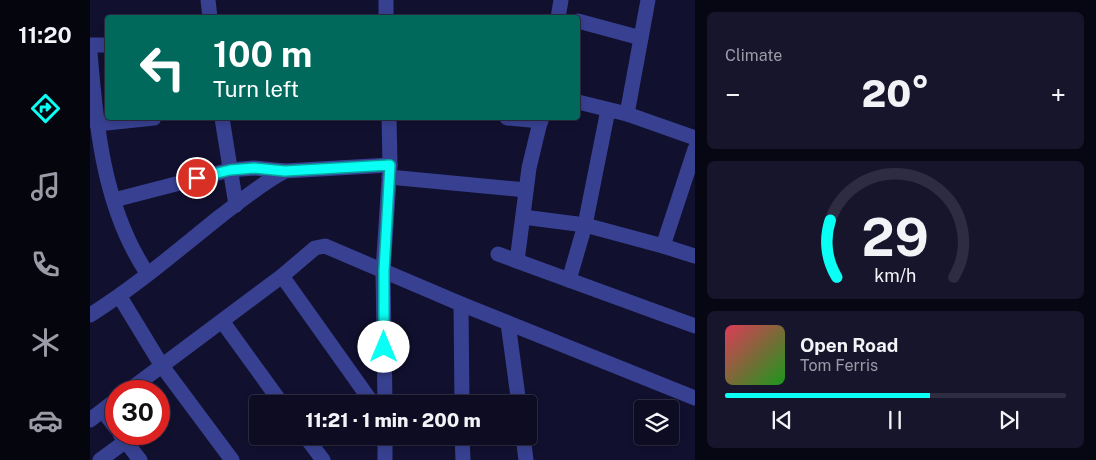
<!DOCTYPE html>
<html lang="en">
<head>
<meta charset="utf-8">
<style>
  :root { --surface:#0d0c23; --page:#16152b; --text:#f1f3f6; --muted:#9a9ba6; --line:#2d2c41; --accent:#0afff5 }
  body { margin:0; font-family:"Public Sans",sans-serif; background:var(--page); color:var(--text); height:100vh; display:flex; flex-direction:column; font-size:19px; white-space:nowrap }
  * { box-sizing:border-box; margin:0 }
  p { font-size:16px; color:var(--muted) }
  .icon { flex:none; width:28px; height:28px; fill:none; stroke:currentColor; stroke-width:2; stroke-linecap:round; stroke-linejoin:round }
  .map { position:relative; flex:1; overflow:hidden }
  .side { display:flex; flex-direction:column; gap:12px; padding:12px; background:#070713; width:401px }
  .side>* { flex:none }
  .hud { position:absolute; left:15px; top:15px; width:475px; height:105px; border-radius:5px; box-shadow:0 2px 8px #0003,0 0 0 1px var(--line); background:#00695c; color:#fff; overflow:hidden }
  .controls { position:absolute; left:544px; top:400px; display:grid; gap:10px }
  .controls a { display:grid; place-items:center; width:45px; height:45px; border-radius:5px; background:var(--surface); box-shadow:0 2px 8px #0003,0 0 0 1px var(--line); font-size:25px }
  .speed { position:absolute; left:15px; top:380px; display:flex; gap:10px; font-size:25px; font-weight:700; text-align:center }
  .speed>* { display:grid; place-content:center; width:65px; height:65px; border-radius:50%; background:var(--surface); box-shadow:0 2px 8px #0003,0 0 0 1px var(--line); line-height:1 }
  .speed .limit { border:8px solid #d22; background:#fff; color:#111 }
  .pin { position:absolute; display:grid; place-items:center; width:42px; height:42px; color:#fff; margin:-21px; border:2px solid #fff; border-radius:50%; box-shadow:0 1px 5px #0007 }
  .me { position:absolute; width:55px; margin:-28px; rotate:0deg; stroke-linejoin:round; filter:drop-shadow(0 0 4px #0008) }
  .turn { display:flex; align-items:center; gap:18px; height:105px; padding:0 25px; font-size:22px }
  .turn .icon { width:65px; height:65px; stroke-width:2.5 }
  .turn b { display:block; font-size:35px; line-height:42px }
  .big { font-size:38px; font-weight:800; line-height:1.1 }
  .side .card { flex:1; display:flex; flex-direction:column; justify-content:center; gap:8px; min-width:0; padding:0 18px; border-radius:8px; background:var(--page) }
  .side .dial { align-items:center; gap:0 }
  .dial svg { height:130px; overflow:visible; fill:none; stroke:var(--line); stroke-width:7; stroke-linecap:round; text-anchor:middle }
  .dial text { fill:var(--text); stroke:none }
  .song { display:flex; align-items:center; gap:15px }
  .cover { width:60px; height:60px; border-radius:8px; background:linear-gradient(135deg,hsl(350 70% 55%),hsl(120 70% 35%)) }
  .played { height:5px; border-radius:2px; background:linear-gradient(90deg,var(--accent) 60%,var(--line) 60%) }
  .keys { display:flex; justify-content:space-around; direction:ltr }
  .heat { display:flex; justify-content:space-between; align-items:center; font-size:28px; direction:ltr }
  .trip { position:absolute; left:159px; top:395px; width:288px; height:50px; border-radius:5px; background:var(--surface); box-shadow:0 2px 8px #0003,0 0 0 1px var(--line); font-weight:800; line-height:50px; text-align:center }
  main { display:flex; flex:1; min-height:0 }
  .menu { display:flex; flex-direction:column; width:90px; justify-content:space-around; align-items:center; background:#05050e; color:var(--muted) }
  .menu .icon { width:35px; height:35px }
  .menu .on { color:var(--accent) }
  .menu b { font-size:22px; color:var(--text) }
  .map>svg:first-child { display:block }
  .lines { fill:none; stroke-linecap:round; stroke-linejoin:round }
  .minor { stroke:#384191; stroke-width:15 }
  .route-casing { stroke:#06a69f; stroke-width:12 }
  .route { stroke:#0afff5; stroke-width:9 }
</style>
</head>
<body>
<main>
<nav class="menu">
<b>11:20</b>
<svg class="icon on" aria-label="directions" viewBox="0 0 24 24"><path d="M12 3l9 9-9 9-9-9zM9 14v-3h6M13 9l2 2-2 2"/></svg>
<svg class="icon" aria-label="music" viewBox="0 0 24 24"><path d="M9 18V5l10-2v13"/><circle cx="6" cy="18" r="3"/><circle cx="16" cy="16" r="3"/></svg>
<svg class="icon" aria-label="phone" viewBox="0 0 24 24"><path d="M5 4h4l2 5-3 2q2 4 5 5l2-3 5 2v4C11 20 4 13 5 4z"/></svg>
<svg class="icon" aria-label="climate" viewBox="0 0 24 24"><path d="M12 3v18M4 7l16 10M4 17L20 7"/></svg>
<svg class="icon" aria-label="car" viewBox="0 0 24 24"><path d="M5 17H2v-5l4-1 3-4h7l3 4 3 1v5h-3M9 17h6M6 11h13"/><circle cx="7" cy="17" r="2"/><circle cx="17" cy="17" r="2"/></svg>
</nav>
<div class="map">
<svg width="605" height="460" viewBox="0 0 605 460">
  <rect width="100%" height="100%" fill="#11102f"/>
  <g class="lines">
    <!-- minor -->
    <g class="minor">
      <path d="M118 0 120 18"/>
      <path d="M296 0V18"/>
      <path d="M468 18 471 0"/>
      <path d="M488 21 551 38"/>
      <path d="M0 45H18"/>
      <path d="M0 52C6 127 14 209 57 273"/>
      <path d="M488 102 537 114 605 138"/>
      <path d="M537 114 558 0"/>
      <path d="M132 118 146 205"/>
      <path d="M417 118 451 121"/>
      <path d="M7 124 64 118"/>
      <path d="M299 177 436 190"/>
      <path d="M24 200 140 170 164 168 195 171"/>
      <path d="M433 217 495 225 573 246 605 256"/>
      <path d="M573 246 605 149"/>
      <path d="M408 254 605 326"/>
      <path d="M427 261 439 168 451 118"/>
      <path d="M192 276 283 404"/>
      <path d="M479 280 495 225 518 110"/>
      <path d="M30 297 72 366 142 460"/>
      <path d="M371 304 372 404"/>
      <path d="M0 315C47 286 89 249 132 215 152 200 172 183 195 171L300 165"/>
      <path d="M132 321 192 404"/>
      <path d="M418 323 429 404"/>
      <path d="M38 391 192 276 225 248 235 246 371 304 605 398"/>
      <path d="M295 404 293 271 300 165 299 118"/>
      <path d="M13 411 26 428"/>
      <path d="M0 420 26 400"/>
      <path d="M30 434 50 460"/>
      <path d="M215 436 233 460"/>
      <path d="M295 436V460"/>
      <path d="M372 436 373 460"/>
      <path d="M433 436 436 460"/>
      <path d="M10 460 36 441"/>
    </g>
  </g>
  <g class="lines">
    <!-- route casing -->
    <g class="route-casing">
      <path id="route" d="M107 178 140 170 164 168 195 171 300 165 294 271V347"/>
    </g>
    <!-- route -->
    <use href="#route" class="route"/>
  </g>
</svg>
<div class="controls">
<a><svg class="icon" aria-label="layers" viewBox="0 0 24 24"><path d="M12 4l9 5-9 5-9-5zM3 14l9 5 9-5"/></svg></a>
</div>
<div class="speed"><div class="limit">30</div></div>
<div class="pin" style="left:107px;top:178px;background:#d93025"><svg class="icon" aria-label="arrive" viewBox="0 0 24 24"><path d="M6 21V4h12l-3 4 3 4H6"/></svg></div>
<svg class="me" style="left:294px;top:347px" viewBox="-20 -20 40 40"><circle r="19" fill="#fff"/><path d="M0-13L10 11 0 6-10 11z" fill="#0afff5"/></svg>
<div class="trip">11:21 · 1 min · 200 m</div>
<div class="hud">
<div class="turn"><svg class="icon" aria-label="left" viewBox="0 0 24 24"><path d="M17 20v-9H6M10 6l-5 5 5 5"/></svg><div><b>100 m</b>Turn left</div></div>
</div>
</div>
<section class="side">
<div class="card"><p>Climate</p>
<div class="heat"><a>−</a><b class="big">20°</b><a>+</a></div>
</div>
<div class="card dial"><svg viewBox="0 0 100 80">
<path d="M14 69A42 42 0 1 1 86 69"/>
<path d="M14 69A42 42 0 0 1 10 34" stroke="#0afff5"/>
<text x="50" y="56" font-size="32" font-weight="700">29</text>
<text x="50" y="72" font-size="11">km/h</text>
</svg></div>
<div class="card">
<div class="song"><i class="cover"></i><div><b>Open Road</b><p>Tom Ferris</p></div></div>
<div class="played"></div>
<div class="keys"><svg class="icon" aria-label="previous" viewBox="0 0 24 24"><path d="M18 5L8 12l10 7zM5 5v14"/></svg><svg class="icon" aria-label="pause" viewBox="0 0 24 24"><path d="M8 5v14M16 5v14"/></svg><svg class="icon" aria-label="next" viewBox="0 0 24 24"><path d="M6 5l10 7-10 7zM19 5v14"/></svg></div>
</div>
</section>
</main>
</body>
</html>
